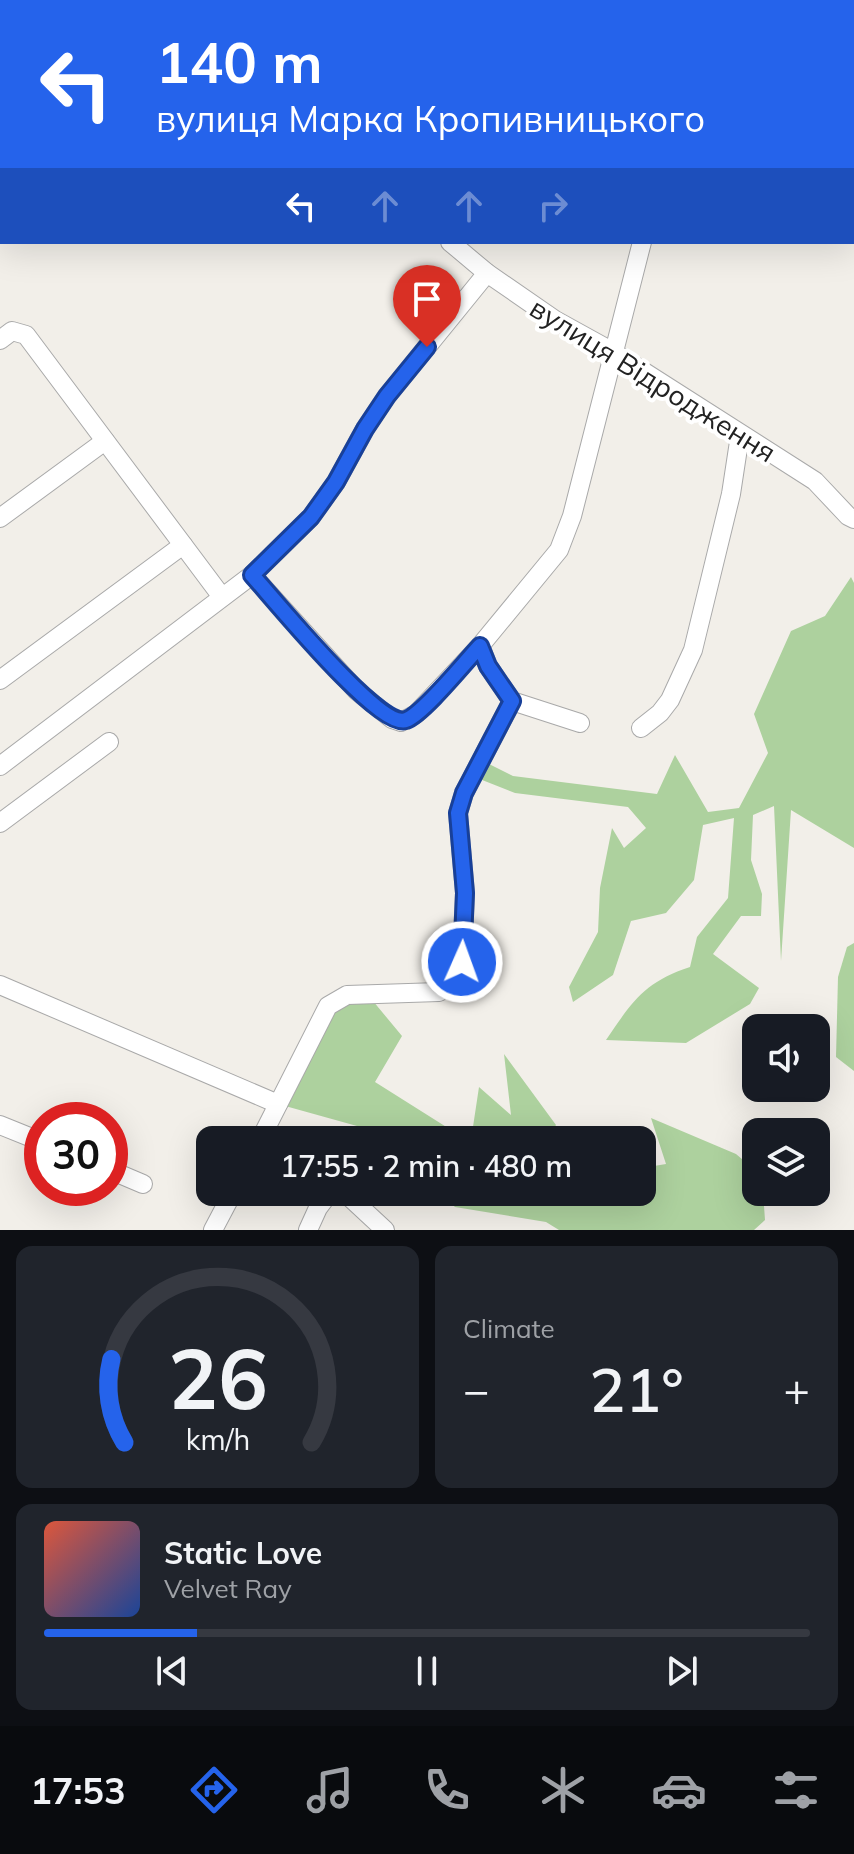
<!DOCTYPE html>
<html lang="en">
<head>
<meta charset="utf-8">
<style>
  :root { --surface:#171b24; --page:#20242c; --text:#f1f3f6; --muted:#9ea1a6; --line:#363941; --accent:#2563eb }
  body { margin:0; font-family:Mulish,sans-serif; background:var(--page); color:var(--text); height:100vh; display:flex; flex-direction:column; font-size:30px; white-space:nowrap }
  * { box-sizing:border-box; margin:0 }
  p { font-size:26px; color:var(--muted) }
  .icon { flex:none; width:44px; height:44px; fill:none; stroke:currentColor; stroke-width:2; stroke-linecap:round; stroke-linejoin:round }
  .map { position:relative; height:1230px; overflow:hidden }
  .sheet { display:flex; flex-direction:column; gap:16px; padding:16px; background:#0d0f14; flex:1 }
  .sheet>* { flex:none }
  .hud { position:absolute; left:0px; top:0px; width:854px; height:244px; box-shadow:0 8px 32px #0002; background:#2563eb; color:#fff; overflow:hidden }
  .controls { position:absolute; left:742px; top:1014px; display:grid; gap:16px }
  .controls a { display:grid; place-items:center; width:88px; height:88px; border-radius:16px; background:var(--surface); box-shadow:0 8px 32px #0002; font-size:40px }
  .speed { position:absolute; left:24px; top:1102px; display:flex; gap:16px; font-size:40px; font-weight:700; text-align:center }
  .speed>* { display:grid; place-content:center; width:104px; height:104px; border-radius:50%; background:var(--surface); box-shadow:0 8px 32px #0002; line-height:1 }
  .speed .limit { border:12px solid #d22; background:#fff; color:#111 }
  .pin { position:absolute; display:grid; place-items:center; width:68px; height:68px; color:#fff; margin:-82px -34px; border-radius:50% 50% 50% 0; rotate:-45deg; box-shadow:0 0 8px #0007 }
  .pin .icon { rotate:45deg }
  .me { position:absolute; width:88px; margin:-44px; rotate:2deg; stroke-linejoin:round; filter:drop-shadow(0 0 6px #0008) }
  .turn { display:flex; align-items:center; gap:28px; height:168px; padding:0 24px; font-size:36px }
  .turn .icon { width:104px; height:104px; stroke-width:2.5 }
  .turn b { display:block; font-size:56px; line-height:68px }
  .lanes { display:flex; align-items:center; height:76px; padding:0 24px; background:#0003; justify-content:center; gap:40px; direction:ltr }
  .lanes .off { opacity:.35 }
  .big { font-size:60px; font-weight:600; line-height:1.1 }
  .sheet .card { flex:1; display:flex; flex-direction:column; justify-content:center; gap:12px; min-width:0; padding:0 28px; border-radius:16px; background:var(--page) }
  .sheet .dial { align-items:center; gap:0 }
  .dial svg { height:208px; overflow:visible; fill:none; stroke:var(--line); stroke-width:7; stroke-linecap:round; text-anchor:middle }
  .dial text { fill:var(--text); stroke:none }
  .song { display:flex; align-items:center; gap:24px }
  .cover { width:96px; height:96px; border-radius:12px; background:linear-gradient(135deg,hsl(10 70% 55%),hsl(220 70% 35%)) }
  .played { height:8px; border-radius:4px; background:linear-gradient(90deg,var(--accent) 20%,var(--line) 20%) }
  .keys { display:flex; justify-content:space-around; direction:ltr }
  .heat { display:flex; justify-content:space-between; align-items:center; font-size:44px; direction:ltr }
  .sheet .tiles { flex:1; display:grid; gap:16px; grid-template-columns:1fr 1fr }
  .card:last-child { grid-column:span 2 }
  .trip { position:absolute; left:196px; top:1126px; width:460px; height:80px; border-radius:16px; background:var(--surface); box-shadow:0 8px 32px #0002; font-weight:600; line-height:80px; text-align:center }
  .menu { display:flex; height:128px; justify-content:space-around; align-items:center; background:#090b0e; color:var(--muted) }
  .menu .icon { width:56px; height:56px }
  .menu .on { color:var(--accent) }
  .menu b { font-size:36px; color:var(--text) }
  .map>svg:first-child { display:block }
  .forest { fill:#add19e }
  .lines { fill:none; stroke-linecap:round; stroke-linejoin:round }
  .minor-casing { stroke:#a9a9a9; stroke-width:20 }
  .minor { stroke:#fff; stroke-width:18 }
  .route-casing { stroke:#184099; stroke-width:20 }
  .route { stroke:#2563eb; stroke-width:14 }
  .labels { text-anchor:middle; stroke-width:8; stroke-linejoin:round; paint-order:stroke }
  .street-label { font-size:28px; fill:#222; stroke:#fff }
</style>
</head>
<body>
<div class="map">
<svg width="854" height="1230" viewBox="0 0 854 1230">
  <rect width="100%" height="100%" fill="#f2efe9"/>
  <!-- forest -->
  <g class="forest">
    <path d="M851 577 854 583V848L791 810 781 961 774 806 753 815 751 860 762 894 761 916H741L713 954 759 988 750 1004 686 1043 606 1040C632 1002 644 982 690 967L697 937 728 898 734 818 703 825 694 880 666 913 631 921 613 975 573 1002 569 987 598 932 600 888 612 828 624 848 646 828 628 807 515 793 472 776 481 760 513 776 657 794 675 755 708 812 739 808 768 753 754 714 791 631 825 616Z"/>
    <path d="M854 943V1071L836 1057 838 977 847 947Z"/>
    <path d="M368 995 402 1036 375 1082 467 1140H378L357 1126 278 1104 328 1006Z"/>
    <path d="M504 1054 556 1125 546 1140H471L479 1087 511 1115Z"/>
    <path d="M651 1118 736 1154 756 1171V1192H763L765 1220 754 1230H559L546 1222 455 1207 439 1192H642V1168L666 1164Z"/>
  </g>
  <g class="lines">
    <!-- minor casing -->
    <g class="minor-casing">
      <g id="minor">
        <path d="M615 0V2"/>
        <path d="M261 2 264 0"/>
        <path d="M0 63H2"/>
        <path d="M852 133H854"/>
        <path d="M450 242 487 273 555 320 613 352 815 481 848 516 854 519"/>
        <path d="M0 340 12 331 26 335 222 597"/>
        <path d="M0 518 105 441"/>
        <path d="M252 575 357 691 392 719 401 722 416 714 480 646 559 550 572 516 642 242"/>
        <path d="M480 646 488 666 512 701 580 723"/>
        <path d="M0 680 183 545"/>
        <path d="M641 728 660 713 670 700 693 650 731 494 740 435"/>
        <path d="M0 766 252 575 311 517 336 482 365 429 387 396 487 273"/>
        <path d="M0 823 109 742"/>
        <path d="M0 985 278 1104"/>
        <path d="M0 1125 42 1142"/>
        <path d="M260 1140 328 1006 347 995 439 992 462 962 465 893 458 813 464 793 512 701"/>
        <path d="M110 1170 143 1184"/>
        <path d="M344 1192 385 1230"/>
        <path d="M213 1230 233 1192"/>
        <path d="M308 1230 318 1208 330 1192"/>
      </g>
    </g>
    <!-- minor -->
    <use href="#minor" class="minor"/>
  </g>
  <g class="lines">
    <!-- route casing -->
    <g class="route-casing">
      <path id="route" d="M427 347 387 396 365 429 336 482 311 517 252 575C273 598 380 730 406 720 423 714 465 662 480 646L488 666 512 701 464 793 458 813 465 893 462 962"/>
    </g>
    <!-- route -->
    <use href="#route" class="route"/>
  </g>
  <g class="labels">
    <!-- street labels -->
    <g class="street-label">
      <text transform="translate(653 380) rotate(32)" y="10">вулиця Відродження</text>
    </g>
  </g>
</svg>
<div class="controls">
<a><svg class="icon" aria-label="sound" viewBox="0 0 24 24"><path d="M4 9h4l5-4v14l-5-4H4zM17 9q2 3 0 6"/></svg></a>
<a><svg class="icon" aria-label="layers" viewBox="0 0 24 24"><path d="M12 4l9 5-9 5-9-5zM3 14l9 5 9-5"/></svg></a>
</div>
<div class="speed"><div class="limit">30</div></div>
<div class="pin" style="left:427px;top:347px;background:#d93025"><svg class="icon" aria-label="arrive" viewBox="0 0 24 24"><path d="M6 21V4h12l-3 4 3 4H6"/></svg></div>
<svg class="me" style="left:462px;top:962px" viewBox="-20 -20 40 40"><circle r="17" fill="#2563eb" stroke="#fff" stroke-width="3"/><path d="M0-11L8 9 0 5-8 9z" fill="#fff"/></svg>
<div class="trip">17:55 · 2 min · 480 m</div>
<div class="hud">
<div class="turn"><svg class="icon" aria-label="left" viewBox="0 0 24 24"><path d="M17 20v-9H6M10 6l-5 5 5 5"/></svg><div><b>140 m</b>вулиця Марка Кропивницького</div></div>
<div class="lanes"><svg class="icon" aria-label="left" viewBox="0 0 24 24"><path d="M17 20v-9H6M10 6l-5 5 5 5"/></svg><svg class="icon off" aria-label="ahead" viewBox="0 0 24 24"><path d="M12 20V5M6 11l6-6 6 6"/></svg><svg class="icon off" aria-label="ahead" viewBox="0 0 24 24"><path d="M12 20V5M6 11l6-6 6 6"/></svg><svg class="icon off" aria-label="right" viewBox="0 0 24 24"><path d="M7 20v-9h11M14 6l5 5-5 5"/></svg></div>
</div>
</div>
<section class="sheet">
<div class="tiles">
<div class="card dial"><svg viewBox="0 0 100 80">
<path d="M14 69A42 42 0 1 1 86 69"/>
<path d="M14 69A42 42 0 0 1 9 37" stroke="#2563eb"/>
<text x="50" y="56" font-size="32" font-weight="700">26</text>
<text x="50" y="72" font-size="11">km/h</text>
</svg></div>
<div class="card"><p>Climate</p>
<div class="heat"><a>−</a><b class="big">21°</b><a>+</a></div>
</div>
<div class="card">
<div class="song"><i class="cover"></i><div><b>Static Love</b><p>Velvet Ray</p></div></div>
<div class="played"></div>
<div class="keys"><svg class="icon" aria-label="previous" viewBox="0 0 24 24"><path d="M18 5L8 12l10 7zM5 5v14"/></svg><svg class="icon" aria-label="pause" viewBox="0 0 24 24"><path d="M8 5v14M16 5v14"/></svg><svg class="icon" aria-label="next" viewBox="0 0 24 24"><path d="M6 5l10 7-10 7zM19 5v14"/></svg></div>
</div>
</div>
</section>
<nav class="menu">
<b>17:53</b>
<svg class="icon on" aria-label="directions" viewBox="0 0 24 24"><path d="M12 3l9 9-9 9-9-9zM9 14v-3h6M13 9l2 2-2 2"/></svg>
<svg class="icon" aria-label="music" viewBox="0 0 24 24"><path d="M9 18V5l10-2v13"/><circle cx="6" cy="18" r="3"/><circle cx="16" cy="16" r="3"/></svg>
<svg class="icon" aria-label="phone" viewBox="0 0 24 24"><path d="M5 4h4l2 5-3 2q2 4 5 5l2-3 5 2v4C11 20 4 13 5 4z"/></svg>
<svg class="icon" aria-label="climate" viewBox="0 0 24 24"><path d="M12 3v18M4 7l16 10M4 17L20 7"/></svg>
<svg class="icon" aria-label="car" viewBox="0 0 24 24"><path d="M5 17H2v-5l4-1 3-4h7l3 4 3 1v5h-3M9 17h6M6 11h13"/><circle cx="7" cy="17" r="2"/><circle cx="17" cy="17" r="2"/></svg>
<svg class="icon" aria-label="filters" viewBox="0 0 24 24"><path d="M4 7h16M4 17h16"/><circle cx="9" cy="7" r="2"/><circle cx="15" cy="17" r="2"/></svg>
</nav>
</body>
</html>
